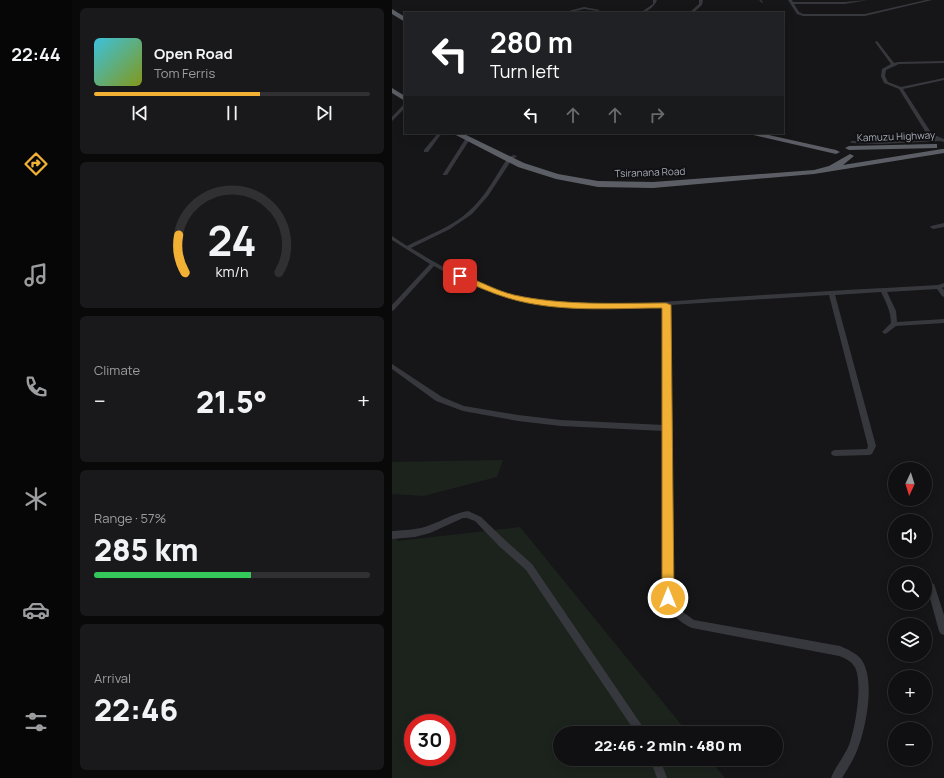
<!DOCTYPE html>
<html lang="en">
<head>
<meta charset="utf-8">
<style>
  :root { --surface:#101012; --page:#19191b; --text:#f1f3f6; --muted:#9c9d9f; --line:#303032; --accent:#f2b134 }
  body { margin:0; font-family:Manrope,sans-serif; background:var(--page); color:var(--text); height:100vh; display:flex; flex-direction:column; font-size:15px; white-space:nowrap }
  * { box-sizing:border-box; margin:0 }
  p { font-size:13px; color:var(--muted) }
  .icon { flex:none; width:22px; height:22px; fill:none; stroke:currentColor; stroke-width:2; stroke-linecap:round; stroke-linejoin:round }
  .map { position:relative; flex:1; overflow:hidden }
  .details { display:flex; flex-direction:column; gap:8px; padding:8px; background:#09090a; width:320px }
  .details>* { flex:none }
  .hud { position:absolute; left:12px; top:12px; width:380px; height:122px; border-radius:0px; box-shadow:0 2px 10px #0003,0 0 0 1px var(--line); background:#202124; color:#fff; overflow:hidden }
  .needle { width:26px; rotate:184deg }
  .controls { position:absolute; left:496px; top:462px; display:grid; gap:8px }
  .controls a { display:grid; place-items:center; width:44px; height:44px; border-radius:50%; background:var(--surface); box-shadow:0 2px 10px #0003,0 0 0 1px var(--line); font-size:20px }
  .speed { position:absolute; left:12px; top:714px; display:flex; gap:8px; font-size:20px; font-weight:700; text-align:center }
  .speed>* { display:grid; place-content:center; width:52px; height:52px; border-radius:50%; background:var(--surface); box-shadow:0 2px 10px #0003,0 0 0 1px var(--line); line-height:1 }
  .speed .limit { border:6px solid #d22; background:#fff; color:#111 }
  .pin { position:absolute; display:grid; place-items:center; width:34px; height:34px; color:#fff; margin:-17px; border-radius:8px; box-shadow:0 2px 6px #0006 }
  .me { position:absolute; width:44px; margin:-22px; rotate:0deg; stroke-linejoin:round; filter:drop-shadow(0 0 3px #0008) }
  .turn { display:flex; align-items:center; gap:14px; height:84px; padding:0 20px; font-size:18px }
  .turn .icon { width:52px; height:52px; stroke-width:2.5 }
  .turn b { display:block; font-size:28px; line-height:34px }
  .lanes { display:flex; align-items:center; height:38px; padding:0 20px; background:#0003; justify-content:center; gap:20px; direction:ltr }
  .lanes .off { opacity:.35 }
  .big { font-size:30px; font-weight:800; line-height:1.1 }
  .details .card { flex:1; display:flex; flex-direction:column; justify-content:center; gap:6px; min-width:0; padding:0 14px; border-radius:6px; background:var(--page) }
  .details .dial { align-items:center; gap:0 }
  .dial svg { height:104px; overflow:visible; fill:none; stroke:var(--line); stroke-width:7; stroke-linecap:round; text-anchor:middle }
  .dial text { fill:var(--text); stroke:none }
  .song { display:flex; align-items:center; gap:12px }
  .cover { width:48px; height:48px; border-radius:6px; background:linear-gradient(135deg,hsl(190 70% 55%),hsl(70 70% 35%)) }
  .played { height:4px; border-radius:2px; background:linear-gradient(90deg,var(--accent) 60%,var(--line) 60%) }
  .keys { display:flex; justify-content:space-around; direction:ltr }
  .heat { display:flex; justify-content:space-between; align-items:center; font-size:22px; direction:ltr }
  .charge { height:6px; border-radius:3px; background:linear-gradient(90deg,#34c759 57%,var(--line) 0) }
  .trip { position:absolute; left:161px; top:726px; width:230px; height:40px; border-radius:20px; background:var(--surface); box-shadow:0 2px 10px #0003,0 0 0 1px var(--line); font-weight:800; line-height:40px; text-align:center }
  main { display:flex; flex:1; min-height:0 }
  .tab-bar { display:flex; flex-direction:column; width:72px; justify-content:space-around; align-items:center; background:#060607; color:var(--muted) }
  .tab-bar .icon { width:28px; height:28px }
  .tab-bar .current { color:var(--accent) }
  .tab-bar b { font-size:18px; color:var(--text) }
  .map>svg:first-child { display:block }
  .green { fill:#1c231d; fill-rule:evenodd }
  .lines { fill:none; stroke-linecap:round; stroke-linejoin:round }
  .stream { stroke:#2c353c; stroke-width:1.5 }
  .minor { fill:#37383d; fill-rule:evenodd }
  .trunk { fill:#5b5e65; fill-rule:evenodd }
  .route { fill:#f2b134; stroke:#9d7322 }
  .labels { text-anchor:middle; stroke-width:4; stroke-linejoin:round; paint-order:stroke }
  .far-street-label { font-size:10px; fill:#a8adb8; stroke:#111113 }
</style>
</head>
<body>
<main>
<nav class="tab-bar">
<b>22:44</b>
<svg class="icon current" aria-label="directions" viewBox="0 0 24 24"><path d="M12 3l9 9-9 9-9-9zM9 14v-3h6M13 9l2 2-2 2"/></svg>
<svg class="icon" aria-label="music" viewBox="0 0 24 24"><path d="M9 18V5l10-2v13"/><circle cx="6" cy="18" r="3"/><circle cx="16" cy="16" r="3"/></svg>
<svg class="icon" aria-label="phone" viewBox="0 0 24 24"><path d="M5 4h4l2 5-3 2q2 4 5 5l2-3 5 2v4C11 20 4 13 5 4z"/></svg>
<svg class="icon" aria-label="climate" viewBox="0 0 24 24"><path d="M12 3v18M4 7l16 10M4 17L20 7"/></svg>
<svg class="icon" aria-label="car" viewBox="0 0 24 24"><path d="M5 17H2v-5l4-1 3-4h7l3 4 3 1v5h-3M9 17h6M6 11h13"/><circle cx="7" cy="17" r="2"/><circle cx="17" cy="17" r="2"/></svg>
<svg class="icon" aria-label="filters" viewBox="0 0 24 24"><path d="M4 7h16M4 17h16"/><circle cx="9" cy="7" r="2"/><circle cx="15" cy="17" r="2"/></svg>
</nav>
<section class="details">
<div class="card">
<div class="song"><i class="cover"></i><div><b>Open Road</b><p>Tom Ferris</p></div></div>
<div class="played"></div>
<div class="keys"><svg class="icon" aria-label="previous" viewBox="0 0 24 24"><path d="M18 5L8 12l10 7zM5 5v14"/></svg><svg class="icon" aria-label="pause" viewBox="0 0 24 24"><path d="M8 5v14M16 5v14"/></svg><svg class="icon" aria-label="next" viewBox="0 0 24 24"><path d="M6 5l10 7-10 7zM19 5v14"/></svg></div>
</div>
<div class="card dial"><svg viewBox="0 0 100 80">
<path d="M14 69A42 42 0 1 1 86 69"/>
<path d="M14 69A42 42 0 0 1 9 40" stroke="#f2b134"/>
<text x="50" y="56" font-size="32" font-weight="700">24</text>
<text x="50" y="72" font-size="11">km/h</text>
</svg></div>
<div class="card"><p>Climate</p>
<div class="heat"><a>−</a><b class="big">21.5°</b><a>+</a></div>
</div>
<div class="card"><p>Range · 57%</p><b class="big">285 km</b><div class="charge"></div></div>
<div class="card"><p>Arrival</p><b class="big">22:46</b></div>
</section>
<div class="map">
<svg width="552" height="778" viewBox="0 0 552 778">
  <rect width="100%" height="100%" fill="#161618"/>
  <!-- green -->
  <g class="green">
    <path d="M111 460 105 477 31 496 0 494V462Z"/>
    <path d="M128 527 296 733H168V759H317L333 778H0V534L6 541ZM21 723H55V757H21Z"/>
  </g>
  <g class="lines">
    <!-- stream -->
    <path class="stream" d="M368 0 370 2"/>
    <!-- minor -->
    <g class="minor">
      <path d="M261 0H265C263 6 255 13 248 13L261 4Z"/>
      <path d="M307 0H311L310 5 301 13H297L307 4Z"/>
      <path d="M396 0H400L401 2H453L476 0 453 4H402L407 12 411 14H473L534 0H540L473 16H411L405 14Z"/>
      <path d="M192 7 208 10 206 11 192 9 175 13H169Z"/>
      <path d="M485 41 502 63 506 62 552 61V63L507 64 494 70 493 76 496 82 509 87 552 78V80L511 89 540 134 552 139V142L548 141 488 144 460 143 458 142 460 141 488 142 543 139 536 136 507 89 492 83 489 76 490 69 499 64 483 42Z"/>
      <path d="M12 104H13V108L0 121V117Z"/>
      <path d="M46 133H50L36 152H32V150Z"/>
      <path d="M74 138 78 139 55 175H51V174Z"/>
      <path d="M121 155 125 156 119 161 96 196 80 214 58 229 19 248C54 270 92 289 132 298 196 312 262 302 325 298 399 293 473 289 546 285L552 283V287L550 288 552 290V297L550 296 545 289 495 292 504 311 505 322 552 319V323L504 326 495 333 493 334 490 332 499 323C499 312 494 302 489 292L443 295 484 446 480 454 477 455 443 456 440 455 439 453 440 451 443 450 475 449 476 446 437 295 278 305 281 598 288 610 302 620 448 646C455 649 464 653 469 659 484 679 474 727 466 748 462 759 456 768 450 778H439C443 767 452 757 457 745 463 730 472 680 462 666 459 661 453 658 447 656L300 628C287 623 277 611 271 599L272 431 169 426 126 421 71 411 44 401 0 369V364L50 397 72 406 126 415 169 420 272 425V306C187 312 118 310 42 266L2 310 0 311V305L38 264 0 240V236L15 246C36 235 60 227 77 211 93 197 103 177 115 159Z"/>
      <path d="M552 223V227L541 229 538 227 539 226Z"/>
      <path d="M76 511 89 517 114 541 140 564 255 733H244L134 570 108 547 83 521 75 518H71L38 533 23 537 0 539V531C13 530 26 530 38 525 50 521 62 513 76 511Z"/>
      <path d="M539 583 542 584 543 587 552 615V635L549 634 547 631 535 587 536 584Z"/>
      <path d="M258 759H268L275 778H265Z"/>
    </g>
    <!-- trunk -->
    <g class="trunk">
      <path d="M0 9 13 17V22L0 14Z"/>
      <path d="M0 88 13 96V101L0 93Z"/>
      <path d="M60 133H70L132 163 166 174 206 181 261 182 422 170 437 166 458 154 462 156 451 165 550 149H552V153L422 174 261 188 206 187 164 179 126 167Z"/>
      <path d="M353 133H368L444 150 448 152 444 154Z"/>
      <path d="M542 144H545V148L457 150 453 148 457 146Z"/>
    </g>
  </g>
  <!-- route -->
  <path class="route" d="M65 275H71C87 281 105 291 122 295 172 306 224 303 274 303L279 305 282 598 280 602 276 604 272 602 270 598V308C220 308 165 313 116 298 99 293 82 285 65 278Z"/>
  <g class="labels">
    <!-- far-street labels -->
    <g class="far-street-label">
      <text transform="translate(504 136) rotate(-2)" y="4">Kamuzu Highway</text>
      <text transform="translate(258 172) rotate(-2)" y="4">Tsiranana Road</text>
    </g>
  </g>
</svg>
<div class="controls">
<a><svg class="needle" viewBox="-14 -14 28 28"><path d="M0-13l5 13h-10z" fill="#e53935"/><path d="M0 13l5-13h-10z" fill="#9c9d9f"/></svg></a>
<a><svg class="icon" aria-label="sound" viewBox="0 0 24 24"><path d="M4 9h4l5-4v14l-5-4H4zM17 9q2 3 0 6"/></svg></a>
<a><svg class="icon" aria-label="search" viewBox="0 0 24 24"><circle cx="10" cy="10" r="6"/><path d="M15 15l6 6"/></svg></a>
<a><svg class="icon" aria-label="layers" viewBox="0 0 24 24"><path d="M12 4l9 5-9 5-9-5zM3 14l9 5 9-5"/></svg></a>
<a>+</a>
<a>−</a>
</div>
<div class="speed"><div class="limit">30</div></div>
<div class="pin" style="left:68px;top:276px;background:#d93025"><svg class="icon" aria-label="arrive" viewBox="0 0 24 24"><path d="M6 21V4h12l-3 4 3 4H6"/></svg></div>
<svg class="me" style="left:276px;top:598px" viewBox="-20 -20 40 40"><circle r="17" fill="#f2b134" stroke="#fff" stroke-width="3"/><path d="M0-11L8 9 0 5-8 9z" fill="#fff"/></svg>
<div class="trip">22:46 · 2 min · 480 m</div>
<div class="hud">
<div class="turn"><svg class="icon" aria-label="left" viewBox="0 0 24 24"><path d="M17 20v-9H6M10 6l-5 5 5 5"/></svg><div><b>280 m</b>Turn left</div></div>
<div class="lanes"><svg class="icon" aria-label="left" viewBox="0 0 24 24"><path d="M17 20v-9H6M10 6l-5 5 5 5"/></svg><svg class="icon off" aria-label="ahead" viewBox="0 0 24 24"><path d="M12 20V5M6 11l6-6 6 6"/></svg><svg class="icon off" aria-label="ahead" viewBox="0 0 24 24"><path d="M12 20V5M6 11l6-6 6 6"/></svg><svg class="icon off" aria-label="right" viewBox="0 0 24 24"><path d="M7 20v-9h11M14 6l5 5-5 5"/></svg></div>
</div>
</div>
</main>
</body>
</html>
